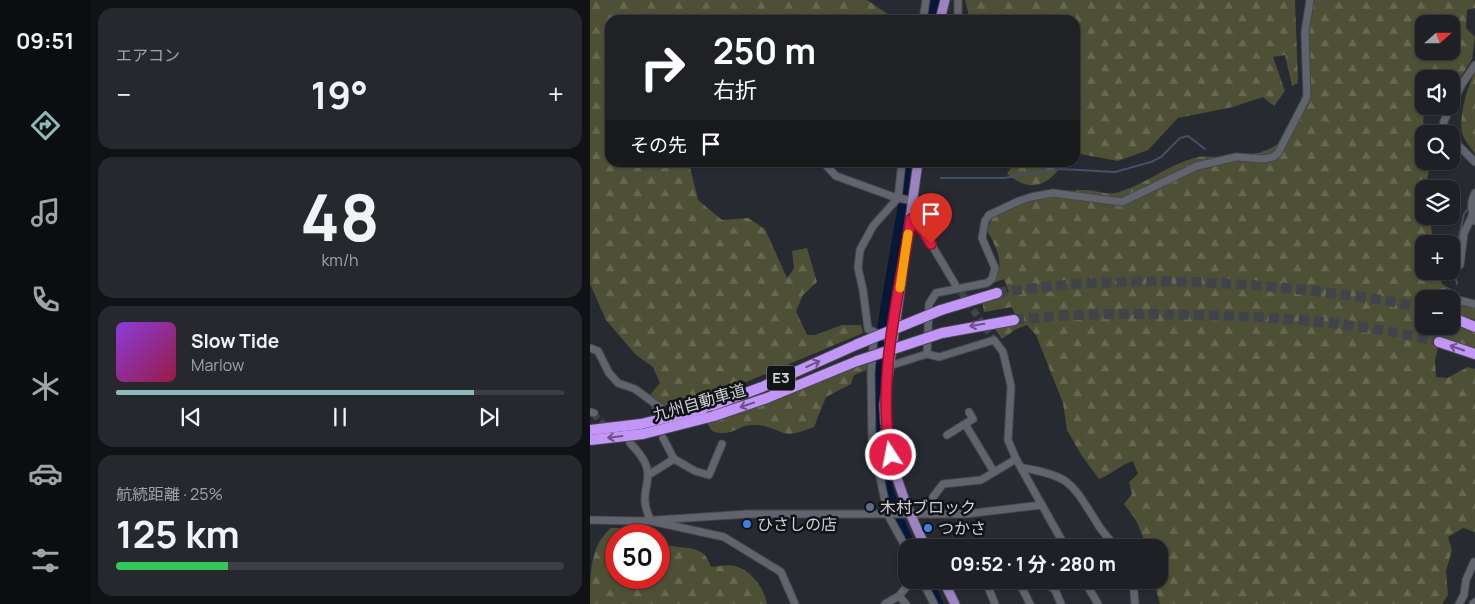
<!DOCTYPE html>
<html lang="ja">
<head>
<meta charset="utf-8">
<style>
  :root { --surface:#1e2026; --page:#26282e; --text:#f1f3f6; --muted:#a1a3a7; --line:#3c3e43; --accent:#8bbbb9 }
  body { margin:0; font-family:Manrope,"Noto Sans JP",sans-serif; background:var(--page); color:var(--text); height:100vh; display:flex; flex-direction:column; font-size:19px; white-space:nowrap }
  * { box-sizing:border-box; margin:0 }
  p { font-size:16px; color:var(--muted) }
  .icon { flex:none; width:28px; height:28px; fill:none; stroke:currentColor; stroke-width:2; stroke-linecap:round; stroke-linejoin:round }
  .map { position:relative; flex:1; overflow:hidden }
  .sheet { display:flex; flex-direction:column; gap:8px; padding:8px; background:#101215; width:500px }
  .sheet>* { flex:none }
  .top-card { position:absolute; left:15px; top:15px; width:475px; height:152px; border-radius:15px; box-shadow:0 1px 4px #0004,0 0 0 1px var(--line); background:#202124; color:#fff; overflow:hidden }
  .needle { width:32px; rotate:69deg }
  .buttons { position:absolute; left:825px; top:15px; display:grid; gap:10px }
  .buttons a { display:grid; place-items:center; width:45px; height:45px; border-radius:10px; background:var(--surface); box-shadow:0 1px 4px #0004,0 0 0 1px var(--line); font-size:25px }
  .speed { position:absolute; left:15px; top:524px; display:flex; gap:10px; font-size:25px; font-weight:700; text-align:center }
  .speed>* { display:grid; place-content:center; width:65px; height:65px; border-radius:50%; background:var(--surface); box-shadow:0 1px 4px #0004,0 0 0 1px var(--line); line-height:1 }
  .speed .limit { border:8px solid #d22; background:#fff; color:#111 }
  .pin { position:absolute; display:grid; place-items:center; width:42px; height:42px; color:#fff; margin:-51px -21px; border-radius:50% 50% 50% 0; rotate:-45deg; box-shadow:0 0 5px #0007 }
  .pin .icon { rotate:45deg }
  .me { position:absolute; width:55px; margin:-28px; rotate:349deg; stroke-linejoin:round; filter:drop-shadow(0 0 4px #0008) }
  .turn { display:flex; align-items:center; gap:18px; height:105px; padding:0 25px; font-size:22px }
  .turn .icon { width:65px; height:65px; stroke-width:2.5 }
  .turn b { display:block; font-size:35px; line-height:42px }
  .then { display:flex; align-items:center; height:48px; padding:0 25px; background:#0003; gap:10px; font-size:19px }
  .big { font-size:38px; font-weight:700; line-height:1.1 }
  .sheet .tile { flex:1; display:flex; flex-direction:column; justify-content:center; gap:8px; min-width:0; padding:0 18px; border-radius:15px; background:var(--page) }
  .sheet .dial { align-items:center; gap:0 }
  .dial b { font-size:65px; line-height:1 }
  .song { display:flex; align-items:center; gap:15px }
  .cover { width:60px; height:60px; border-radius:8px; background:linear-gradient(135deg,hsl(270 70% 55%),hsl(340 70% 35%)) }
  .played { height:5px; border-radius:2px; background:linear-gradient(90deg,var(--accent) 80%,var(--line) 80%) }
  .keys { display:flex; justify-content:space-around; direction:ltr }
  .heat { display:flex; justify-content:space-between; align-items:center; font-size:28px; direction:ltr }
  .charge { height:8px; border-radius:4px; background:linear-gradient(90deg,#34c759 25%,var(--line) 0) }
  .trip { position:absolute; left:308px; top:539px; width:270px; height:50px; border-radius:15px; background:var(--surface); box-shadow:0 1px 4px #0004,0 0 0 1px var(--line); font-weight:700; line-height:50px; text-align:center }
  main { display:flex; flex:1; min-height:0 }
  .dock { display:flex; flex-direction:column; width:90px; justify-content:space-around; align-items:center; background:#0c0d0f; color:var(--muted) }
  .dock .icon { width:35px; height:35px }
  .dock .on { color:var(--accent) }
  .dock b { font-size:22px; color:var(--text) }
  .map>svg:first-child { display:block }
  .forest { fill:url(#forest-firs); fill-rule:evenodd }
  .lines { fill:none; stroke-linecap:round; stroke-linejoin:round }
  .stream { stroke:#435066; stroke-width:2 }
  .river { stroke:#071836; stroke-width:11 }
  .minor-tunnel { stroke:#41434b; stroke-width:7; stroke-dasharray:7 3.5; stroke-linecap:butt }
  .highway-tunnel { stroke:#41434b; stroke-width:10; stroke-dasharray:10 5; stroke-linecap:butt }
  .minor-casing { stroke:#46474e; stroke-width:9 }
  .major-casing { stroke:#46474e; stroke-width:11 }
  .highway-casing { stroke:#46474e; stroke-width:12 }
  .minor { stroke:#61646d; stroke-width:7 }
  .major { stroke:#9b82c0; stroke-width:9 }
  .highway { stroke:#c196f7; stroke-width:10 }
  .highway-bridge-casing { stroke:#46474e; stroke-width:12; stroke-linecap:butt }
  .highway-bridge { stroke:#c196f7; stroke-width:10 }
  .oneway { stroke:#6a5486 }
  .route-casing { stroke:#92132f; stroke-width:12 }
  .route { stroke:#e11d48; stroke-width:9 }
  .slow { stroke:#f59e0b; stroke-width:9 }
  .service-dot { fill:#5c6f8a; stroke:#121316; stroke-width:2 }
  .shop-dot { fill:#3f7fe0; stroke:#121316; stroke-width:2 }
  .labels { text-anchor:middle; stroke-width:5; stroke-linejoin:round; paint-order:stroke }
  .shield { fill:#121316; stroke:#97989c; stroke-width:1 }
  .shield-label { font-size:15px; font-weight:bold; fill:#d0d1d6 }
  .street-label { font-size:16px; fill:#d0d1d6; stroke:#121316 }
  .poi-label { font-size:16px; fill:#d0d1d6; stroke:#121316; text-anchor:start }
</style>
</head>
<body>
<main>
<nav class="dock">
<b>09:51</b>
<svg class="icon on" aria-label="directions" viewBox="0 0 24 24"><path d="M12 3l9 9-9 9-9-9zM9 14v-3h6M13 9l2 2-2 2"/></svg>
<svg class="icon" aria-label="music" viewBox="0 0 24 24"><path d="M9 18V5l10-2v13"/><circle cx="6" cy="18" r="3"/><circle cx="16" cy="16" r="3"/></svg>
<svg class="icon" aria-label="phone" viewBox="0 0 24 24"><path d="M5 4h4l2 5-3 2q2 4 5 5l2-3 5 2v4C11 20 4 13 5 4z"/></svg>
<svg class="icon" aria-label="climate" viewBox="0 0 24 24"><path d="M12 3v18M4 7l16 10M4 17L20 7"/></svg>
<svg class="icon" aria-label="car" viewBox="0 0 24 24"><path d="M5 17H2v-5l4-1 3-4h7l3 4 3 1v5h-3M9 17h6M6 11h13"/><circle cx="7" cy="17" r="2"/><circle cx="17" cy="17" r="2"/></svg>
<svg class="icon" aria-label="filters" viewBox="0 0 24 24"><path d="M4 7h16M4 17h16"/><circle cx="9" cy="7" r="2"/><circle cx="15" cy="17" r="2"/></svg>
</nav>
<section class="sheet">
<div class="tile"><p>エアコン</p>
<div class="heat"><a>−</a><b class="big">19°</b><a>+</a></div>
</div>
<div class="tile dial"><b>48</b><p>km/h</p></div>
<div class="tile">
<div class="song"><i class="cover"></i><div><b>Slow Tide</b><p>Marlow</p></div></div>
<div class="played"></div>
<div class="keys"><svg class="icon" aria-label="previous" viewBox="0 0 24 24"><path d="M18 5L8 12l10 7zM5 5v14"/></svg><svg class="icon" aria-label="pause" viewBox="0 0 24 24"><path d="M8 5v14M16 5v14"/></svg><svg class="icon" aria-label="next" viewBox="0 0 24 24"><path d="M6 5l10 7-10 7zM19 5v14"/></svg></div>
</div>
<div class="tile"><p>航続距離 · 25%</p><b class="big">125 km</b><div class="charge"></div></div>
</section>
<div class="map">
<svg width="885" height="604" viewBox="0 0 885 604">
  <defs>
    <pattern id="forest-firs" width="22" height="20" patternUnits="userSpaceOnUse" patternTransform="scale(1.25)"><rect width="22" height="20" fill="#4d5034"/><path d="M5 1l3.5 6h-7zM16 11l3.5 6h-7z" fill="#666851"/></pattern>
  </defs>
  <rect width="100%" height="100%" fill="#282a32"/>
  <!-- forest -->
  <g class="forest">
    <path d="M0 0H277L302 17 300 20H20V162L99 163 108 200 132 220 158 218 175 229 197 278 204 268 202 251 217 248 227 282 213 295 206 311 217 335H225L252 325H271L273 333 142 388 62 409 60 395 70 383 63 367 46 355 16 320 0 284Z"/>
    <path d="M375 0H705L708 83 702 86 695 55 683 57 695 91 684 106 673 97 643 107 588 118 558 150 528 161 485 153V20H380Z"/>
    <path d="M720 0H885V8L877 10 876 28 885 37 882 59 861 93V79H834L835 106 833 122 841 134H834V161H840L836 189H834V216H840L843 244H834V271H848L852 284 870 294 869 303 885 306V320L861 312V299H834V326H861V323L885 332V348L850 338 845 361 846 377 857 378 878 367 885 369V532L873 528 858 537 862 550 856 571 858 595 852 604H570L565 586 558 580H569V548L557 547 546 520 534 504 542 494 539 482 548 474 543 461C530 465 522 474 509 479L492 456 477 430 473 403 446 335 437 325 426 329 412 339 403 326 428 322 422 307 394 312 392 301 419 292 414 279 403 283C416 264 407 249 397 230 399 224 402 216 408 211 426 197 473 190 496 190 507 190 516 196 529 192 556 184 579 164 608 157 615 156 623 157 631 157 649 156 679 155 692 140 700 131 714 97 714 85 716 54 704 29 720 0ZM834 24H861V51H834Z"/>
    <path d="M885 71V154C881 148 874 140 872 133 869 113 877 89 885 71Z"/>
    <path d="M421 163H462L468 170C452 190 436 189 417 174L422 166Z"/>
    <path d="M281 361V368L264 375 261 384 236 397 224 427C215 430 203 436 194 433 183 430 175 424 163 425 145 426 142 438 122 431L117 423 180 401Z"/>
    <path d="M21 528H58L68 535H26V578H69V536L77 545C98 550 114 544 121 567 128 566 138 564 145 566 162 571 174 588 177 604H0C0 573 0 546 21 528Z"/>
  </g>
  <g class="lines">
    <!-- stream -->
    <g class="stream">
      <path d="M351 178H414L471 169 525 172 561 162 571 157 590 138 598 136 615 149"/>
      <path d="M867 284 863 263 874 214 877 210"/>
    </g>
    <!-- river -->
    <g class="river">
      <path d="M341 20 344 0"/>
      <path d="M321 162C314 203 307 243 300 283 292 333 282 384 287 435 290 473 304 513 321 548"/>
      <path d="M337 580 348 604"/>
    </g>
    <!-- minor-tunnel -->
    <g class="minor-tunnel">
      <path d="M365 284 404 340"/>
      <path d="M4 413 8 420 20 428"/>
    </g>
    <!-- highway-tunnel -->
    <g class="highway-tunnel">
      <path d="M407 293C512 277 621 279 725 291 761 296 799 299 834 309"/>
      <path d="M424 320C485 313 544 313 605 315 688 317 769 322 849 342"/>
    </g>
    <!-- minor casing -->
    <g class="minor-casing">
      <g id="minor">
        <path d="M368 0V20"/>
        <path d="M333 20 336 0"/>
        <path d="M856 134 853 127 854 121 872 84 885 65"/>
        <path d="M861 138 885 162"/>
        <path d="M233 162 246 176 304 197 323 201"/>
        <path d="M885 193C880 203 881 210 885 221"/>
        <path d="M321 219 334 232 365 284"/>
        <path d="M870 265 874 233 883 214"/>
        <path d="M853 291 868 300 885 304"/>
        <path d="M284 335 281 373 282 440 298 515 316 548"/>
        <path d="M302 340 278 329 273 290 268 268 270 250 283 226 308 198 312 162"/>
        <path d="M0 348 8 351 19 373 28 383 45 389 71 408"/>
        <path d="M337 354 339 304 346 293 397 283 402 279 405 268 392 238 395 221 399 215 429 201 441 197 463 193 532 202 607 166 646 157 674 159 683 157 688 153 717 97 715 32 720 0"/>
        <path d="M299 366 337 354 349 357 404 340 413 352 421 386 418 440 426 459 476 548"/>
        <path d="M0 412 4 413"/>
        <path d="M375 424 404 472"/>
        <path d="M357 435 383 419 379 412"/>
        <path d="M40 443C77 480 42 484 61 521L134 537 191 572 205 604"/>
        <path d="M84 459 105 471 119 475 132 444"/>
        <path d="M433 468C482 476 482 484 507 523 512 532 520 539 526 548"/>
        <path d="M60 474 84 459 73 438"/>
        <path d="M341 514 343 497 353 484 391 480 426 459"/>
        <path d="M0 520 52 521 158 514H376L452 505"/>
        <path d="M332 580 344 604"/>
        <path d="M428 580 440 604"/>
        <path d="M453 580 465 590 471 604"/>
        <path d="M494 580 508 604"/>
        <path d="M543 580 545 604"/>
        <path d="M396 582 405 604"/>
        <path d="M309 596 316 604"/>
        <path d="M295 604 309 596 322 580"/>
        <path d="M869 604 874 595 876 580 884 562"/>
        <path d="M883 604 885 602"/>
      </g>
    </g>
    <!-- major casing -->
    <g class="major-casing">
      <g id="major">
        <path d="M350 20 355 0"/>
        <path d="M328 162 294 405C295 455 314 503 336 548"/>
        <path d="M353 580 365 604"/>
      </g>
    </g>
    <!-- highway casing -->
    <g class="highway-casing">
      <g id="highway">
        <path d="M351 310 407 293"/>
        <path d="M861 317 885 327"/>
        <path d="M352 333 424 320"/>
        <path d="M849 342 885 354"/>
        <path d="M113 409 172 387 268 344"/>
        <path d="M124 416 177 398 267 361"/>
      </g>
    </g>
    <!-- minor -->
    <use href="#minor" class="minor"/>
    <!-- major -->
    <use href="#major" class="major"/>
    <!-- highway -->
    <use href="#highway" class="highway"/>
    <!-- highway-bridge casing -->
    <g class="highway-bridge-casing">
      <g id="highway-bridge">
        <path d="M268 344 351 310"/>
        <path d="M267 361 352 333"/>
        <path d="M0 430 51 424 113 409"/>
        <path d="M0 440 53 434 124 416"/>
      </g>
    </g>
    <!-- highway-bridge -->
    <use href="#highway-bridge" class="highway-bridge"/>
  </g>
  <!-- one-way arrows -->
  <defs><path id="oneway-shaft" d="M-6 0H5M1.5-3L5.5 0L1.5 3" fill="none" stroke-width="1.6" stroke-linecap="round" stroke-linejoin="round" transform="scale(1.25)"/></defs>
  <g class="oneway">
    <use href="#oneway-shaft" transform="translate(387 325) rotate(171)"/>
    <use href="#oneway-shaft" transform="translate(867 348) rotate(-161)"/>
    <use href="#oneway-shaft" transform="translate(223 364) rotate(-24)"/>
    <use href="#oneway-shaft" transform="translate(157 405) rotate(161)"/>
    <use href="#oneway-shaft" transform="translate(25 437) rotate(173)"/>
  </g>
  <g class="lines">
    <!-- route casing -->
    <g class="route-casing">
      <path id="route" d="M301 455C286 382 309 293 321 219L334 232 341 244"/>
    </g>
    <!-- route -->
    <use href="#route" class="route"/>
    <!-- slow -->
    <path class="slow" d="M310 288 318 234"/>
  </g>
  <!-- markers -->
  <circle class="service-dot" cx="280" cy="507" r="5"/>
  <g class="shop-dot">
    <circle cx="157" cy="524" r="5"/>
    <circle cx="338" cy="528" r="5"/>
  </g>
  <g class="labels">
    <!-- shield labels -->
    <rect class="shield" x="177" y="365.5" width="28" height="25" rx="4"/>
    <g class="shield-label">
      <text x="191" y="383">E3</text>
    </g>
    <!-- street labels -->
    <g class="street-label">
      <text transform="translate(109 402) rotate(-16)" y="6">九州自動車道</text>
    </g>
    <!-- poi labels -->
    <g class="poi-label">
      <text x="290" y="513">木村ブロック</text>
      <text x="167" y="530">ひさしの店</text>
      <text x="348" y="534">つかさ</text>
    </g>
  </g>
</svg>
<div class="buttons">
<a><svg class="needle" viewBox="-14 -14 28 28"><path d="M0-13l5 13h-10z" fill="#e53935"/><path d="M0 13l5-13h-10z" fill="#a1a3a7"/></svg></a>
<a><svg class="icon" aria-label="sound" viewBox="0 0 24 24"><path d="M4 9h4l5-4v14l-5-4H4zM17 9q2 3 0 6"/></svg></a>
<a><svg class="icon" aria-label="search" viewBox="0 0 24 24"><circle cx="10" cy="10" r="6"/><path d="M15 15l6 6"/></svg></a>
<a><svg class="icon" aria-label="layers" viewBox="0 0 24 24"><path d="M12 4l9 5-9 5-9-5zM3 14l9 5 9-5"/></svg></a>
<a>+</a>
<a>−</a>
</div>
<div class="speed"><div class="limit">50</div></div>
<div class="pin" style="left:341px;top:244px;background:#d93025"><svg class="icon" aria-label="arrive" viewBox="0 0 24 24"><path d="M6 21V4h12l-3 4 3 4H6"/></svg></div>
<svg class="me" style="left:301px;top:455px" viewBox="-20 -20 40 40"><circle r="17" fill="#e11d48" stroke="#fff" stroke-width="3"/><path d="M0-11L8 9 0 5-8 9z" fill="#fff"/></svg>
<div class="trip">09:52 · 1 分 · 280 m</div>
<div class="top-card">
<div class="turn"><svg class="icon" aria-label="right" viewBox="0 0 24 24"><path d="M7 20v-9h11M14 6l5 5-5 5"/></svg><div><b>250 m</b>右折</div></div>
<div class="then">その先<svg class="icon" aria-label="arrive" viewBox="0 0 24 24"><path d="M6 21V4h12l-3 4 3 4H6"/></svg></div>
</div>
</div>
</main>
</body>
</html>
